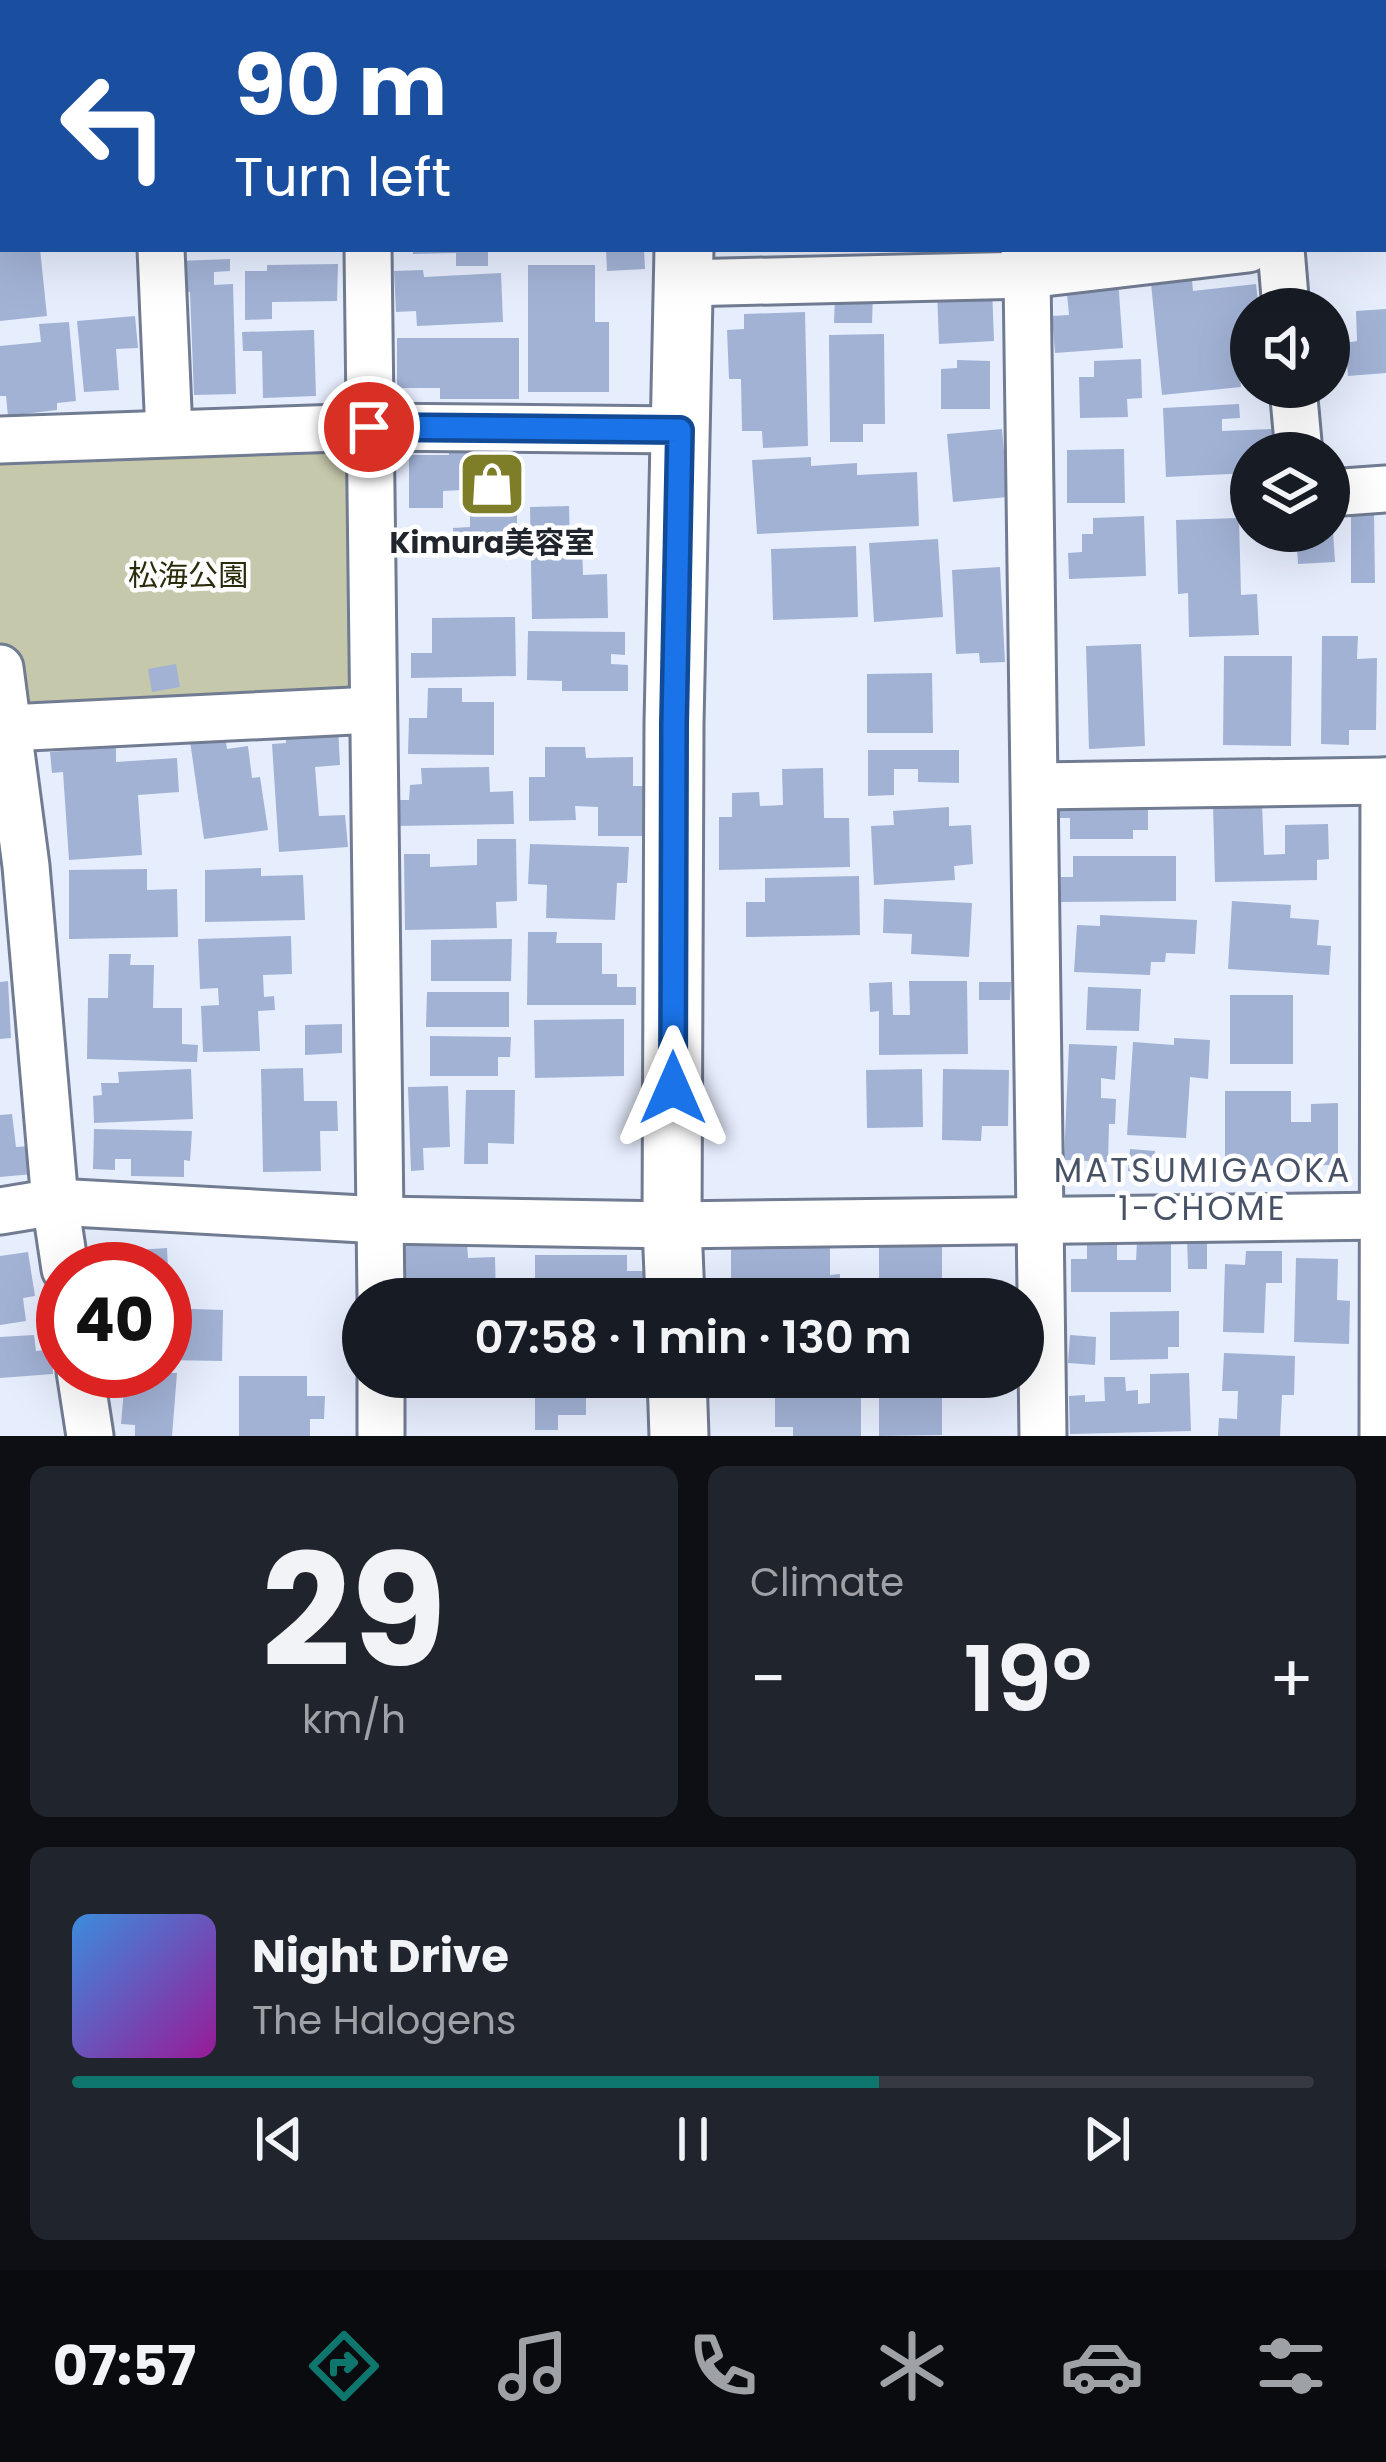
<!DOCTYPE html>
<html lang="en">
<head>
<meta charset="utf-8">
<style>
  :root { --surface:#171b24; --page:#20242c; --text:#f1f3f6; --muted:#9ea1a6; --line:#363941; --accent:#0f766e }
  body { margin:0; font-family:Poppins,"Noto Sans JP",sans-serif; background:var(--page); color:var(--text); height:100vh; display:flex; flex-direction:column; font-size:45px; white-space:nowrap }
  * { box-sizing:border-box; margin:0 }
  p { font-size:39px; color:var(--muted) }
  .icon { flex:none; width:66px; height:66px; fill:none; stroke:currentColor; stroke-width:2; stroke-linecap:round; stroke-linejoin:round }
  .map { position:relative; height:1436px; overflow:hidden }
  .sheet { display:flex; flex-direction:column; gap:30px; padding:30px; background:#0d0f14; flex:1 }
  .sheet>* { flex:none }
  .banner { position:absolute; left:0px; top:0px; width:1386px; height:252px; box-shadow:0 12px 48px #0002; background:#1a4fa0; color:#fff; overflow:hidden }
  .tools { position:absolute; left:1230px; top:288px; display:grid; gap:24px }
  .tools a { display:grid; place-items:center; width:120px; height:120px; border-radius:50%; background:var(--surface); box-shadow:0 12px 48px #0002; font-size:60px }
  .speed { position:absolute; left:36px; top:1242px; display:flex; gap:24px; font-size:60px; font-weight:700; text-align:center }
  .speed>* { display:grid; place-content:center; width:156px; height:156px; border-radius:50%; background:var(--surface); box-shadow:0 12px 48px #0002; line-height:1 }
  .speed .limit { border:18px solid #d22; background:#fff; color:#111 }
  .pin { position:absolute; display:grid; place-items:center; width:102px; height:102px; color:#fff; margin:-51px; border:6px solid #fff; border-radius:50%; box-shadow:0 3px 12px #0007 }
  .me { position:absolute; width:132px; margin:-66px; rotate:0deg; stroke-linejoin:round; filter:drop-shadow(0 0 9px #0008) }
  .turn { display:flex; align-items:center; gap:42px; height:252px; padding:0 36px; font-size:54px }
  .turn .icon { width:156px; height:156px; stroke-width:2.5 }
  .turn b { display:block; font-size:84px; line-height:102px }
  .big { font-size:90px; font-weight:600; line-height:1.1 }
  .sheet .tile { flex:1; display:flex; flex-direction:column; justify-content:center; gap:18px; min-width:0; padding:0 42px; border-radius:18px; background:var(--page) }
  .sheet .dial { align-items:center; gap:0 }
  .dial b { font-size:156px; line-height:1 }
  .song { display:flex; align-items:center; gap:36px }
  .cover { width:144px; height:144px; border-radius:18px; background:linear-gradient(135deg,hsl(210 70% 55%),hsl(300 70% 35%)) }
  .played { height:12px; border-radius:6px; background:linear-gradient(90deg,var(--accent) 65%,var(--line) 65%) }
  .keys { display:flex; justify-content:space-around; direction:ltr }
  .heat { display:flex; justify-content:space-between; align-items:center; font-size:66px; direction:ltr }
  .sheet .tiles { flex:1; display:grid; gap:30px; grid-template-columns:1fr 1fr }
  .tile:last-child { grid-column:span 2 }
  .trip { position:absolute; left:342px; top:1278px; width:702px; height:120px; border-radius:60px; background:var(--surface); box-shadow:0 12px 48px #0002; font-weight:600; line-height:120px; text-align:center }
  .tab-bar { display:flex; height:192px; justify-content:space-around; align-items:center; background:#090b0e; color:var(--muted) }
  .tab-bar .icon { width:84px; height:84px }
  .tab-bar .active { color:var(--accent) }
  .tab-bar b { font-size:54px; color:var(--text) }
  .map>svg:first-child { display:block }
  .green { fill:#c6c8ab }
  .building { fill:#a2b2d5 }
  .lines { fill:none; stroke-linecap:round; stroke-linejoin:round }
  .minor-casing { stroke:#717c92; stroke-width:51 }
  .tertiary-casing { stroke:#717c92; stroke-width:63 }
  .minor { stroke:#fff; stroke-width:45 }
  .tertiary { stroke:#fff; stroke-width:57 }
  .route-casing { stroke:#114b97; stroke-width:30 }
  .route { stroke:#1a73e8; stroke-width:21 }
  .labels { text-anchor:middle; stroke-width:9; stroke-linejoin:round; paint-order:stroke }
  .poi-label { font-size:30px; font-weight:bold; fill:#21252e; stroke:#fff }
  .park-label { font-size:30px; fill:#2b2c0b; stroke:#fff }
  .neighbourhood-label { font-size:33px; letter-spacing:3px; fill:#485266; stroke:#fff }
</style>
</head>
<body>
<div class="map">
<svg width="1386" height="1436" viewBox="0 0 1386 1436">
  <rect width="100%" height="100%" fill="#e6edfd"/>
  <!-- green -->
  <path class="green" d="M369 427 373 710 8 728 0 668V440Z"/>
  <!-- building -->
  <g class="building">
    <path d="M0 249H40L47 316 0 321Z"/>
    <path d="M413 249H488V266H456V253L413 254Z"/>
    <path d="M606 249H644L645 269 607 271Z"/>
    <path d="M230 259V271L214 272V285L233 284 236 394 194 395 190 292H179L178 261Z"/>
    <path d="M338 264 337 301 272 302V319L245 320V271H267V265Z"/>
    <path d="M528 265H595V322H609V392H528Z"/>
    <path d="M423 270 424 277 501 273 503 322 417 326 416 311 396 312 394 271Z"/>
    <path d="M1170 271 1171 282 1192 280 1193 291 1256 284 1259 309H1251V323L1235 325 1241 387 1162 395 1150 273Z"/>
    <path d="M1118 279 1123 348 1055 353 1052 316 1069 315 1066 283Z"/>
    <path d="M992 288 994 341 939 344 937 290Z"/>
    <path d="M835 293 873 294 872 323H834Z"/>
    <path d="M1386 309V373L1348 376 1345 343 1357 341 1356 311Z"/>
    <path d="M805 312 808 446 763 448 762 431H742L741 379H729L727 330 744 329V314Z"/>
    <path d="M135 316 138 348 116 349 119 390 84 392 77 321Z"/>
    <path d="M69 322 76 401 57 403V410L8 416 6 396H0V346L41 342 39 324Z"/>
    <path d="M314 330 316 396 263 398 262 351H243L242 332Z"/>
    <path d="M884 334 885 424H863V442H830L829 335Z"/>
    <path d="M397 338H519V399H440V388H397Z"/>
    <path d="M1141 359 1142 398 1127 399 1128 417 1080 418 1079 377H1094V361Z"/>
    <path d="M957 360 990 361V409H941V369L957 368Z"/>
    <path d="M1239 404 1240 418 1222 419V431L1273 429 1274 453H1251V473L1166 477 1163 408Z"/>
    <path d="M1002 429 1008 497 953 502 947 434Z"/>
    <path d="M449 445H517V552H453V528L470 527V509H462V490L443 491V508H409V455H449Z"/>
    <path d="M1124 449 1125 503H1067V450Z"/>
    <path d="M811 457V466L857 463V475L917 472 919 526 757 534 752 460Z"/>
    <path d="M569 506 570 545H582L583 575 607 574 608 618 532 619 530 507Z"/>
    <path d="M1374 514 1375 583H1351V515Z"/>
    <path d="M1144 516 1146 576 1069 579 1068 553 1082 552V534H1093V518Z"/>
    <path d="M1239 518 1241 595 1257 594 1259 635 1189 637 1188 593 1178 594 1176 520Z"/>
    <path d="M1296 531H1333L1335 562 1298 564Z"/>
    <path d="M938 539 943 617 874 622 869 543Z"/>
    <path d="M856 546 858 617 773 620 771 549Z"/>
    <path d="M1000 567 1005 662 980 663 979 653 956 654 952 570Z"/>
    <path d="M515 617 516 676 411 678V653H432V618Z"/>
    <path d="M528 631 625 632V655L611 654V664L628 665V691H562V681L527 680Z"/>
    <path d="M1322 636H1358L1357 659 1377 658 1376 730H1349V745L1321 744Z"/>
    <path d="M1141 644 1145 746 1089 749 1086 646Z"/>
    <path d="M1224 656H1292L1291 746 1223 745Z"/>
    <path d="M176 664 180 687 152 692 148 669Z"/>
    <path d="M932 673 933 733H867V674Z"/>
    <path d="M428 688H462V702H494V755L408 754 409 718H427Z"/>
    <path d="M338 726 340 765 315 767 319 816 345 815 348 847 279 852 272 744 286 743 285 729Z"/>
    <path d="M225 736 227 749 248 746 252 778 260 777 268 830 204 839 190 741Z"/>
    <path d="M116 747V762L177 758 179 792 138 795 142 855 69 860 63 772 52 773 50 752Z"/>
    <path d="M545 747H585L586 758 633 757V786H649V836H598V807L575 806 576 820 529 821V777H545Z"/>
    <path d="M868 750H959V783L918 782V769H894V795L868 796Z"/>
    <path d="M489 767 490 792 513 791 514 824 396 826 395 800H409L410 785 422 784 421 768Z"/>
    <path d="M823 768 824 818H849L850 867 719 870V817H732V793L759 792 760 806 783 805 782 769Z"/>
    <path d="M1058 796H1134V810H1148V830H1133V839H1070V818H1059Z"/>
    <path d="M1262 803 1264 855 1285 854V825L1328 824 1329 859 1317 860V880L1215 882 1213 805Z"/>
    <path d="M949 807V826L971 825 973 864 954 866 955 880 874 885 871 826 894 825 893 811Z"/>
    <path d="M477 839H516L517 901 496 902 497 928 405 930 404 854H430V867L477 865Z"/>
    <path d="M530 844 629 847 627 883H617L615 920 546 918 547 885 528 884Z"/>
    <path d="M1073 856H1176V901L1061 902V877H1073Z"/>
    <path d="M261 868V876L303 875 305 920 205 922V870Z"/>
    <path d="M147 869V890L177 889 178 937 69 939V870Z"/>
    <path d="M859 876 860 935 746 937V902H765V878Z"/>
    <path d="M884 899 972 903 969 957 911 954 912 934 883 933Z"/>
    <path d="M1232 901 1291 905 1290 918 1319 920 1317 945 1331 946 1329 975 1228 969Z"/>
    <path d="M1100 915 1197 920 1195 954 1166 953 1165 962H1151L1150 975 1074 972 1077 925 1100 926Z"/>
    <path d="M528 932H557L556 943H602V974H617V987H636V1005H527Z"/>
    <path d="M291 936 292 974 263 975 264 997 274 996 275 1010 258 1011 260 1051 203 1052 201 1006 219 1005 218 988 200 989 198 939Z"/>
    <path d="M512 939 511 981H431V940Z"/>
    <path d="M109 954H131L130 965H154L153 1008H182V1044L198 1045 197 1062 87 1059 88 998H108Z"/>
    <path d="M8 981 11 1038 0 1039V982Z"/>
    <path d="M909 981H967L968 1054 879 1055V1011L870 1012 869 983 892 982 893 1015H910Z"/>
    <path d="M979 982H1011L1010 1000H979Z"/>
    <path d="M1088 987 1141 989 1139 1031 1086 1030Z"/>
    <path d="M427 992H509V1027H426Z"/>
    <rect x="1230" y="995" width="63" height="69"/>
    <path d="M624 1019V1076L535 1078 534 1020Z"/>
    <path d="M342 1024V1053L305 1055V1025Z"/>
    <path d="M430 1036 511 1037 510 1057H498V1076H430Z"/>
    <path d="M1174 1038 1210 1040 1208 1079 1190 1077 1186 1138 1127 1135 1133 1042 1174 1045Z"/>
    <path d="M1069 1044 1117 1046 1115 1080 1101 1078V1098L1116 1099 1115 1124H1109L1108 1162 1064 1160Z"/>
    <path d="M303 1068 304 1101H337L338 1131H320L321 1171 263 1172 261 1069Z"/>
    <path d="M191 1069 193 1119 94 1123 93 1096 102 1095 101 1083H119L118 1072Z"/>
    <path d="M922 1069 923 1127 867 1128 866 1070Z"/>
    <path d="M943 1069 1009 1070 1008 1126H982L981 1141 942 1140Z"/>
    <path d="M448 1086 450 1147 423 1148 424 1170 411 1171 408 1087Z"/>
    <path d="M466 1090H515L514 1144 488 1143V1164H464Z"/>
    <path d="M1225 1091H1291V1122H1311V1104L1338 1103V1165L1225 1166Z"/>
    <path d="M12 1114 16 1147 30 1146 33 1174 0 1177V1115Z"/>
    <path d="M94 1129 192 1131 190 1161 184 1160V1177L131 1176V1159H115V1170L93 1169Z"/>
    <path d="M1130 1149 1155 1151 1153 1173 1128 1171Z"/>
    <path d="M1187 1237H1207V1269H1188Z"/>
    <path d="M1137 1241H1171V1292H1071V1259H1087V1243H1117V1260H1136Z"/>
    <path d="M467 1243 468 1258 495 1257 496 1299H405L403 1246Z"/>
    <path d="M731 1245 830 1246V1275L840 1274 839 1299H718V1279H731Z"/>
    <path d="M942 1245V1299H879V1246Z"/>
    <path d="M167 1248 168 1269H108L107 1252Z"/>
    <path d="M1246 1251H1282V1283H1266L1264 1333 1223 1332 1225 1264 1245 1265Z"/>
    <path d="M28 1252 35 1296 23 1298 26 1321 0 1325V1256Z"/>
    <path d="M535 1255H627V1271H651V1299H535Z"/>
    <path d="M1296 1258 1338 1259 1337 1300 1350 1301 1349 1344 1294 1342Z"/>
    <path d="M165 1308 223 1310 222 1361 165 1360Z"/>
    <path d="M1179 1311V1347H1168V1359L1110 1360V1312Z"/>
    <path d="M34 1335 36 1351 52 1349 53 1374 0 1378V1337Z"/>
    <path d="M1070 1335 1096 1337 1095 1365 1068 1363Z"/>
    <path d="M1224 1353 1295 1356 1294 1395H1282L1280 1436H1218L1219 1418 1237 1419 1238 1391H1222Z"/>
    <path d="M115 1371 177 1373 172 1436H135V1425L121 1424 124 1389 114 1388Z"/>
    <path d="M1189 1373 1191 1431 1070 1434 1069 1396 1085 1395V1402L1105 1401 1104 1377H1125L1126 1391 1138 1390V1404L1150 1403V1374Z"/>
    <path d="M239 1376H307V1396H325L324 1419H310V1436H239Z"/>
    <path d="M433 1377H520V1398L433 1397Z"/>
    <path d="M535 1377H586V1415H558V1430H535Z"/>
    <path d="M792 1377H861V1436H793V1427H775V1385H792Z"/>
    <path d="M879 1377H942V1435L879 1436Z"/>
  </g>
  <g class="lines">
    <!-- minor casing -->
    <g class="minor-casing">
      <g id="minor">
        <path d="M149 0V3"/>
        <path d="M367 0V3"/>
        <path d="M996 0V3"/>
        <path d="M1264 0V3"/>
        <path d="M161 249 169 433"/>
        <path d="M368 249 381 1299"/>
        <path d="M1024 249 1027 275 1043 1436"/>
        <path d="M1281 249 1286 309"/>
        <path d="M683 283 1027 275 1248 249"/>
        <path d="M1293 387 1299 453"/>
        <path d="M0 440 369 427 680 430"/>
        <path d="M1329 493 1386 489"/>
        <path d="M0 668 26 866 55 1202 65 1269"/>
        <path d="M8 728 373 710"/>
        <path d="M1035 786 1386 781"/>
        <path d="M0 1211 55 1202 381 1220 672 1225 1386 1216"/>
        <path d="M80 1371 90 1436"/>
        <path d="M381 1377V1436"/>
        <path d="M1383 1436 1384 781"/>
      </g>
    </g>
    <!-- tertiary casing -->
    <g class="tertiary-casing">
      <g id="tertiary">
        <path d="M689 3V0"/>
        <path d="M675 1299 672 1225 674 724 684 249"/>
        <path d="M677 1377 679 1436"/>
      </g>
    </g>
    <!-- minor -->
    <use href="#minor" class="minor"/>
    <!-- tertiary -->
    <use href="#tertiary" class="tertiary"/>
  </g>
  <g class="lines">
    <!-- route casing -->
    <g class="route-casing">
      <path id="route" d="M369 427 680 430 674 724 673 1088"/>
    </g>
    <!-- route -->
    <use href="#route" class="route"/>
  </g>
  <!-- icons -->
  <defs>
    <g id="shop-square" transform="scale(3.45)"><rect x="-9" y="-9" width="18" height="18" rx="4" fill="#7d7e27" stroke="#fff"/><path d="M-5-2.5h2.3a2.7 3.5 0 0 1 5.4 0H5L5.5 6h-11ZM-1.5-2.5h3a1.5 2.3 0 0 0-3 0Z" fill="#fff"/></g>
  </defs>
  <g fill-rule="evenodd">
    <use href="#shop-square" x="492" y="484"/>
  </g>
  <g class="labels">
    <!-- poi labels -->
    <g class="poi-label">
      <text x="492" y="553">Kimura美容室</text>
    </g>
    <!-- park labels -->
    <g class="park-label">
      <text x="188" y="586">松海公園</text>
    </g>
    <!-- neighbourhood labels -->
    <g class="neighbourhood-label">
      <text x="1203" y="1182">MATSUMIGAOKA<tspan x="1203" dy="38">1-CHOME</tspan></text>
    </g>
  </g>
</svg>
<div class="tools">
<a><svg class="icon" aria-label="sound" viewBox="0 0 24 24"><path d="M4 9h4l5-4v14l-5-4H4zM17 9q2 3 0 6"/></svg></a>
<a><svg class="icon" aria-label="layers" viewBox="0 0 24 24"><path d="M12 4l9 5-9 5-9-5zM3 14l9 5 9-5"/></svg></a>
</div>
<div class="speed"><div class="limit">40</div></div>
<div class="pin" style="left:369px;top:427px;background:#d93025"><svg class="icon" aria-label="arrive" viewBox="0 0 24 24"><path d="M6 21V4h12l-3 4 3 4H6"/></svg></div>
<svg class="me" style="left:673px;top:1088px" viewBox="-20 -20 40 40"><path d="M0-17L14 15 0 8-14 15z" fill="#1a73e8" stroke="#fff" stroke-width="4"/></svg>
<div class="trip">07:58 · 1 min · 130 m</div>
<div class="banner">
<div class="turn"><svg class="icon" aria-label="left" viewBox="0 0 24 24"><path d="M17 20v-9H6M10 6l-5 5 5 5"/></svg><div><b>90 m</b>Turn left</div></div>
</div>
</div>
<section class="sheet">
<div class="tiles">
<div class="tile dial"><b>29</b><p>km/h</p></div>
<div class="tile"><p>Climate</p>
<div class="heat"><a>−</a><b class="big">19°</b><a>+</a></div>
</div>
<div class="tile">
<div class="song"><i class="cover"></i><div><b>Night Drive</b><p>The Halogens</p></div></div>
<div class="played"></div>
<div class="keys"><svg class="icon" aria-label="previous" viewBox="0 0 24 24"><path d="M18 5L8 12l10 7zM5 5v14"/></svg><svg class="icon" aria-label="pause" viewBox="0 0 24 24"><path d="M8 5v14M16 5v14"/></svg><svg class="icon" aria-label="next" viewBox="0 0 24 24"><path d="M6 5l10 7-10 7zM19 5v14"/></svg></div>
</div>
</div>
</section>
<nav class="tab-bar">
<b>07:57</b>
<svg class="icon active" aria-label="directions" viewBox="0 0 24 24"><path d="M12 3l9 9-9 9-9-9zM9 14v-3h6M13 9l2 2-2 2"/></svg>
<svg class="icon" aria-label="music" viewBox="0 0 24 24"><path d="M9 18V5l10-2v13"/><circle cx="6" cy="18" r="3"/><circle cx="16" cy="16" r="3"/></svg>
<svg class="icon" aria-label="phone" viewBox="0 0 24 24"><path d="M5 4h4l2 5-3 2q2 4 5 5l2-3 5 2v4C11 20 4 13 5 4z"/></svg>
<svg class="icon" aria-label="climate" viewBox="0 0 24 24"><path d="M12 3v18M4 7l16 10M4 17L20 7"/></svg>
<svg class="icon" aria-label="car" viewBox="0 0 24 24"><path d="M5 17H2v-5l4-1 3-4h7l3 4 3 1v5h-3M9 17h6M6 11h13"/><circle cx="7" cy="17" r="2"/><circle cx="17" cy="17" r="2"/></svg>
<svg class="icon" aria-label="filters" viewBox="0 0 24 24"><path d="M4 7h16M4 17h16"/><circle cx="9" cy="7" r="2"/><circle cx="15" cy="17" r="2"/></svg>
</nav>
</body>
</html>
